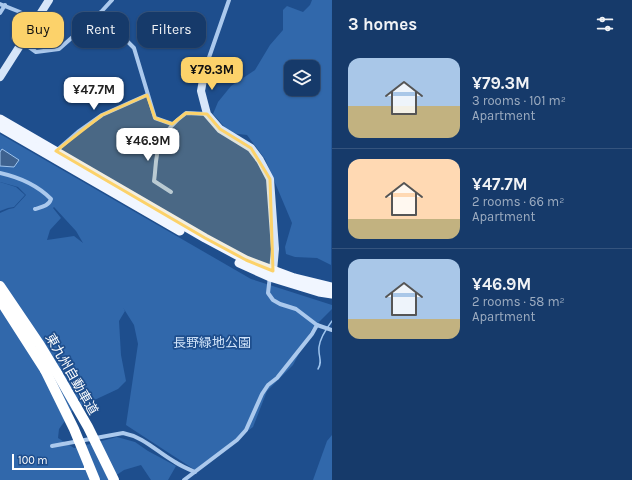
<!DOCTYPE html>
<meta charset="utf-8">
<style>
body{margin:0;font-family:Karla,"Noto Sans JP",sans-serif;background:#1f4170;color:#f1f3f6;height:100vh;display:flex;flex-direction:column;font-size:15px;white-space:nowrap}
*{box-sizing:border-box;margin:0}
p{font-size:13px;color:#9eadc1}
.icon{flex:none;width:22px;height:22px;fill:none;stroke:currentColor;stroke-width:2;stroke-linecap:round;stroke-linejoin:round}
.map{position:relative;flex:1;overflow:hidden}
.drawer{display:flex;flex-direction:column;background:#163a6a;width:300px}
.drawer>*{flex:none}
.banner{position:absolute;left:12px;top:12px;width:260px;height:36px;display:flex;gap:8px}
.controls{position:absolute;left:284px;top:60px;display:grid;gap:8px}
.controls a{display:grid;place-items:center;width:36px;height:36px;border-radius:8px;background:#163a6a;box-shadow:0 1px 3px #0004,0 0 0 1px #35547e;font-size:20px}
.scale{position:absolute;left:12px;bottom:10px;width:74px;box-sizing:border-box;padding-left:4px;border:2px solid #fff;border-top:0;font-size:11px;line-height:14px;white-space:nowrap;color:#fff;-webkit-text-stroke:3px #1e4e8d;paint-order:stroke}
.price{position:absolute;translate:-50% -34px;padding:0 9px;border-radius:8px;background:#fff;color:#222;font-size:13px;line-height:26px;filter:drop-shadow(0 1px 2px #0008)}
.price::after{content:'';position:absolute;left:50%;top:24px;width:12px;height:9px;margin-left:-6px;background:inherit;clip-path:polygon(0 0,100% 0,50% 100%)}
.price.current{background:#fcd26a;color:#111}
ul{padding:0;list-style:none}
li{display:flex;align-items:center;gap:12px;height:100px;padding:0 16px}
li+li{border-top:1px solid #35547e}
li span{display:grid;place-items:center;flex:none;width:112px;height:80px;border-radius:12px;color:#555}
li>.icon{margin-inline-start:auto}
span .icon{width:48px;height:48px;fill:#fffc;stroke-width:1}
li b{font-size:17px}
h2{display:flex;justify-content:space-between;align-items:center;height:48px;padding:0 16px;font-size:17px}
.pill{padding:0 14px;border-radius:12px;background:#163a6a;box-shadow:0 1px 3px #0004,0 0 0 1px #35547e;font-size:14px;line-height:36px}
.pill.current{background:#fcd26a;color:#111}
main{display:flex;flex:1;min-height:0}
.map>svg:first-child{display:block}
.green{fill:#3168ab;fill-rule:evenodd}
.water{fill:#3e628f;stroke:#9ec4ee}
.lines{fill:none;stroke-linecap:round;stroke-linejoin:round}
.stream{stroke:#9ec4ee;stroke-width:1.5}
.street{stroke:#abc9ed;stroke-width:4}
.secondary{stroke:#d7e6f9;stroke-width:8}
.primary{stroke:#f1f6ff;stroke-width:9}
.highway{stroke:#fff;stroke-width:10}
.highway-bridge{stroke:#fff;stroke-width:10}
.marked{fill:#fcd26a;fill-opacity:0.2;stroke:#fcd26a;stroke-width:3;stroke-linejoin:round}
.labels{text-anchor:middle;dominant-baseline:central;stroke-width:3.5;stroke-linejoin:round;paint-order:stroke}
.park-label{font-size:13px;fill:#d0e3f9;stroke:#1e4e8d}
.street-label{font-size:13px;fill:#fff;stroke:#1e4e8d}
</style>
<main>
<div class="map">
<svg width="332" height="480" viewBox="0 0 332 480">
<rect width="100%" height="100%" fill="#1e4e8d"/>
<g class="green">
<path d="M312,0H332L331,265L317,258L295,257L286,254L285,247L292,223L265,159L247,135L230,133L213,114L218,102L231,86L255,70L270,45L283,30V10L287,6L303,12L310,5ZM291,67H313V89H291Z"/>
<path d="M0,134L251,279L332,305V309L312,329L293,365L267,391L253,427L195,470L126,425L138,344L134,325L122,306L125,311L119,321L121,355L126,381L118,389L73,410L59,429L58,438L74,448L117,437L135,442L148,451L176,466L168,480H151L141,465L124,470L109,480H0V213L9,209L14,208L26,195L18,187L0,182ZM54,207L76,231L83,243L74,236L47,240L50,230L61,218L53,208Z"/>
<polygon points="0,182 16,187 25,195 14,207 8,208 0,211"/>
<polygon points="332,435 332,480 313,480 327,441"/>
</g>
<polygon class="water" points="2,149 19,160 14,167 0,166 0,152"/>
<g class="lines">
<path class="stream" d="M318,369C323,362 318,356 319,347C320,338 326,329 332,321"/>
<g class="street">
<polyline points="0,4 20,12 23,15 13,34 13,38 22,42 36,52 59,49 101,12 112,0"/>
<polyline points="101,12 111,25 134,48 155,118 172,124"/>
<polyline points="0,13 5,5"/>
<polyline points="205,69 229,0"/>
<polyline points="56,151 78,132 102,115 147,95"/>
<path d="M0,173C18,177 37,185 51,199C49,206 42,207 35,209"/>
<path d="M171,192L154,181C156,169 155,155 160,144C165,132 175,121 186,113L207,114"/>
<polyline points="270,276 268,293 273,300 280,304 296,309 317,325 332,330"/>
<path d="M52,446L123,433C144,437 157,452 175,462C181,466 188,469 195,472"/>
<polyline points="184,480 237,440 246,430 262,394 268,385 277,378 312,334 317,325"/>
</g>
<g class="secondary">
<polyline points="205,69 201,91 207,114 220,129 251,148 260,160 270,179 275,249 273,271"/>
<polyline points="0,77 49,0"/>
</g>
<g class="primary">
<polyline points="0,119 205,238 246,260 294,278 332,287"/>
<polyline points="0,127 180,231"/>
<polyline points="239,263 270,277 319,292 332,294"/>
</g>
<g class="highway">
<polyline points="0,286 40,345 57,373"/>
<polyline points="0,300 45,370"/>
</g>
<g class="highway-bridge">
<polyline points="45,370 74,429 95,480"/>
<polyline points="57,373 88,427 114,480"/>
</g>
</g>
<path class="marked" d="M147,95L155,118L172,124L186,113L207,114L220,129L251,148L270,179L273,271L246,260L205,238L56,151L102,115Z"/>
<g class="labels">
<g class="park-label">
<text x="212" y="342">長野緑地公園</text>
</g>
<g class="street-label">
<text transform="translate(72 374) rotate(60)">東九州自動車道</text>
</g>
</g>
</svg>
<div class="controls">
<a><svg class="icon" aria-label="layers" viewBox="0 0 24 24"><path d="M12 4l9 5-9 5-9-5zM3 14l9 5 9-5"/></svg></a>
</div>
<div class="scale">100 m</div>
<b class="price current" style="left:212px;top:91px">¥79.3M</b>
<b class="price" style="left:94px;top:111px">¥47.7M</b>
<b class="price" style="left:148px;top:162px">¥46.9M</b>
<div class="banner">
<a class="pill current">Buy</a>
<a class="pill">Rent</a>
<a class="pill">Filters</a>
</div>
</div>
<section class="drawer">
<h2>3 homes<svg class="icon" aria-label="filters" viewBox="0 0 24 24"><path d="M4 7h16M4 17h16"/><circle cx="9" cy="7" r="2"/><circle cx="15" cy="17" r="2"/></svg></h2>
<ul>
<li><span style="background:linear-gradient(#a9c7e8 60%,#c2b280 0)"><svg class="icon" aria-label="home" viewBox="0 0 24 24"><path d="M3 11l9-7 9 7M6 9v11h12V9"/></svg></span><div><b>¥79.3M</b><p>3 rooms · 101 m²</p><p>Apartment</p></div></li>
<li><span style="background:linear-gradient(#ffd9b3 75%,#c2b280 0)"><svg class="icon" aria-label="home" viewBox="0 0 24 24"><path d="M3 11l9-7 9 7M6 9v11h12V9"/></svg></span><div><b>¥47.7M</b><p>2 rooms · 66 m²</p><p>Apartment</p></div></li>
<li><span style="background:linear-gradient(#a9c7e8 75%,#c2b280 0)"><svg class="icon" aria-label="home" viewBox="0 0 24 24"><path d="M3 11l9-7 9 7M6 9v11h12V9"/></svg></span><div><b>¥46.9M</b><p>2 rooms · 58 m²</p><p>Apartment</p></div></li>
</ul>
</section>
</main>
